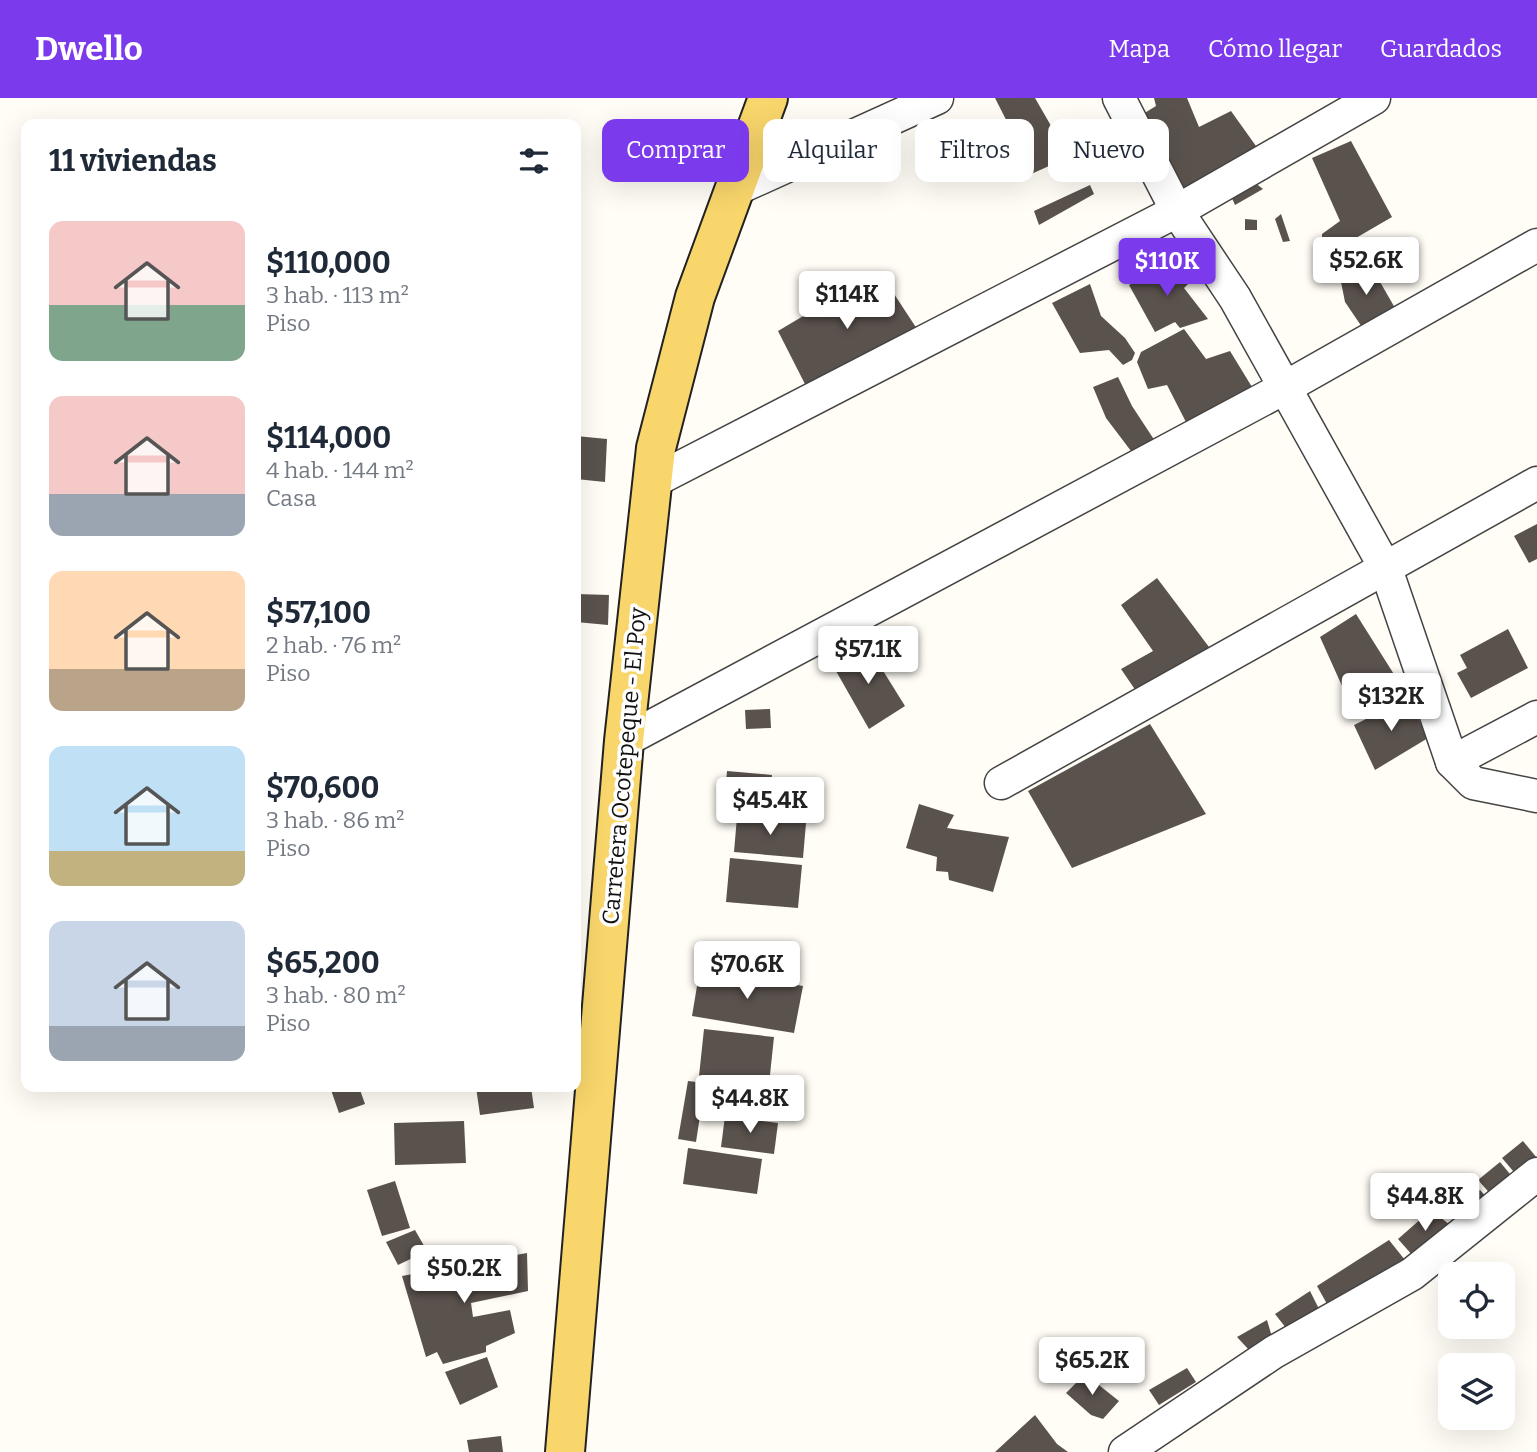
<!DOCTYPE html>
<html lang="es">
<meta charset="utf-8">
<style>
body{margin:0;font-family:Bitter,serif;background:#f6f6f7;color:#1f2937;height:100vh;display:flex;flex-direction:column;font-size:26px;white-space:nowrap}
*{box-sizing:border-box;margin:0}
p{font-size:23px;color:#747a83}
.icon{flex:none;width:38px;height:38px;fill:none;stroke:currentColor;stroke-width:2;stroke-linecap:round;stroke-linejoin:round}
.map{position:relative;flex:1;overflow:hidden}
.side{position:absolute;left:21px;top:21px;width:560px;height:973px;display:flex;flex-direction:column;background:#fff;border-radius:14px;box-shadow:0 7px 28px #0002}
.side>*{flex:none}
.guide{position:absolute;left:602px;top:21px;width:665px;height:63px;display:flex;gap:14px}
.fabs{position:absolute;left:1438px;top:1164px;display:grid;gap:14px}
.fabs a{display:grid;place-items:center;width:77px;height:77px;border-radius:14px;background:#fff;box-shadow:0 7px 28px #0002;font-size:35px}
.price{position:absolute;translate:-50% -60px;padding:0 16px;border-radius:7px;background:#fff;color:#222;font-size:23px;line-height:46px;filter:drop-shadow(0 2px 4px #0008)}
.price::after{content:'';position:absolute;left:50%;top:42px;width:21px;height:16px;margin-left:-10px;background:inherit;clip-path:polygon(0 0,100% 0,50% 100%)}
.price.on{background:#7c3aed;color:#fff}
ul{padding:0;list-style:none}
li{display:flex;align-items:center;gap:21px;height:175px;padding:0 28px}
li span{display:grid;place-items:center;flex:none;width:196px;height:140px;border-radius:14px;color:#555}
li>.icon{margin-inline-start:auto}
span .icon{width:84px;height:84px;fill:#fffc;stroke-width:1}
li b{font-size:30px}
h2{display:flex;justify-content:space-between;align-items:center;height:84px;padding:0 28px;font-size:30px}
.pill{padding:0 24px;border-radius:14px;background:#fff;box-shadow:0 7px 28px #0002;font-size:24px;line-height:63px}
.pill.on{background:#7c3aed;color:#fff}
header{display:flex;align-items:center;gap:42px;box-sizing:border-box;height:98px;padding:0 35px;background:#7c3aed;color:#fff}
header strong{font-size:33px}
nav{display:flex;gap:38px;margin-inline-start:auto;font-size:24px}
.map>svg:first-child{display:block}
.building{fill:#5a524d}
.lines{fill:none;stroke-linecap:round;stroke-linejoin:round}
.minor-casing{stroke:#444;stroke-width:35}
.primary-casing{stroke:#222;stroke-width:42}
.minor{stroke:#fff;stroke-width:32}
.primary{stroke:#f9d66b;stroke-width:38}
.labels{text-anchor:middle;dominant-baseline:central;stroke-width:7;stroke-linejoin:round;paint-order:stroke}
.street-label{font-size:23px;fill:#111;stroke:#fff}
</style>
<header>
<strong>Dwello</strong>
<nav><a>Mapa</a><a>Cómo llegar</a><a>Guardados</a></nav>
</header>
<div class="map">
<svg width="1537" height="1354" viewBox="0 0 1537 1354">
<rect width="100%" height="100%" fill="#fffdf5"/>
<g class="building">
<polygon points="995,0 1035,0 1069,59 1029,77 1019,61 1025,59"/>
<polygon points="1154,0 1187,0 1199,29 1231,13 1256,48 1182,94 1143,16 1156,8"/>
<polygon points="1351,43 1392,119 1349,144 1331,150 1322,147 1322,136 1340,123 1312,60"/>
<polygon points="1254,84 1263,91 1235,107 1231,98"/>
<polygon points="1090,87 1094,96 1039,127 1034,113"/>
<polygon points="1281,116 1290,143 1283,144 1275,121"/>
<polygon points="1245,121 1257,122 1257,132 1245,132"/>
<polygon points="1180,162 1190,184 1184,190 1208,221 1180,230 1175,224 1155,234 1129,187"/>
<polygon points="1372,170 1395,210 1362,229 1345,204 1341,184"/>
<polygon points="879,173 919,234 808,292 778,233"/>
<polygon points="1090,186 1101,218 1125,240 1135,255 1132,262 1123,267 1109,252 1080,255 1052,205"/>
<polygon points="1184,231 1206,261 1230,253 1252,289 1187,326 1167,287 1148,291 1137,264 1141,254"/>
<polygon points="1118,279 1132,308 1155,343 1131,353 1106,320 1093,289"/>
<polygon points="576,338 607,341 605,384 576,381"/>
<polygon points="1537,426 1537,461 1529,465 1514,438"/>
<polygon points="1157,480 1212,553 1136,593 1121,571 1153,553 1121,507"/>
<polygon points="576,496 609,497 608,527 576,524"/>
<polygon points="1356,516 1402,589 1369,611 1365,600 1351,608 1320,539"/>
<polygon points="1508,531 1528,570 1471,600 1457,575 1467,570 1460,557"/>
<polygon points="867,547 905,608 869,631 832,566"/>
<polygon points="1408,600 1428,640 1375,672 1354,627"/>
<polygon points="770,611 771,630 746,631 745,612"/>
<polygon points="1150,626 1206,716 1072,770 1028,693"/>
<polygon points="727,673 772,677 768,712 724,708"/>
<polygon points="919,706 954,717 947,730 1009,739 993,794 949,782 948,774 936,773 937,759 906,750"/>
<polygon points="737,719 806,725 803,760 734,754"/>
<polygon points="730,760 802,767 798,810 726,804"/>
<polygon points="700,870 803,888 794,935 692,918"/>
<polygon points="704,931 774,939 769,986 699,978"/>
<polygon points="688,983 705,985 696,1044 678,1041"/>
<polygon points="330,989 359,989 365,1006 339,1015"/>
<polygon points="476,989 531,989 534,1010 480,1017"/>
<polygon points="725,1018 778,1025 774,1056 721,1049"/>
<polygon points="464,1023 466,1065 395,1067 394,1025"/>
<polygon points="1523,1043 1537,1060 1537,1065 1519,1080 1502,1060"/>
<polygon points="688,1050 762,1061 757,1096 683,1086"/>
<polygon points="1500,1064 1515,1082 1494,1100 1478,1082"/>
<polygon points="395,1083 410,1130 382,1138 367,1092"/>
<polygon points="1480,1092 1490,1103 1471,1118 1461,1106"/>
<polygon points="1431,1112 1454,1130 1414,1159 1398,1141"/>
<polygon points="415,1132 427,1153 398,1167 386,1144"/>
<polygon points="1389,1142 1405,1162 1327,1206 1317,1188"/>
<polygon points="527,1155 528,1193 471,1205 473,1219 510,1212 515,1235 486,1248 486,1254 443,1266 437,1254 426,1259 402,1178"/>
<polygon points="1310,1193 1319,1211 1286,1230 1275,1216"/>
<polygon points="1267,1222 1272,1239 1249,1252 1237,1239"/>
<polygon points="487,1259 498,1289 460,1307 445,1274"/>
<polygon points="1187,1270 1196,1284 1159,1307 1149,1292"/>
<polygon points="1085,1276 1119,1303 1103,1321 1091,1317 1066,1295"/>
<polygon points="1035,1317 1057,1346 1068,1354 995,1354"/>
<polygon points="501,1338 503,1354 469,1354 467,1342"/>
</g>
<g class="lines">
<g class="minor-casing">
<g id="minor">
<polyline points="1119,0 1177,113 1235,200 1386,471 1452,664 1473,685 1537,698"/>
<polyline points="734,92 937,0"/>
<polyline points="652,384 1177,113 1374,0"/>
<polyline points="624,643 1286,289 1537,147"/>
<polyline points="1452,664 1537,619"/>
<polyline points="1001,685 1537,385"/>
<polyline points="1125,1354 1274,1254 1412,1176 1537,1076"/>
</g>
</g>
<g class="primary-casing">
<polyline id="primary" points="565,1354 624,643 656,350 695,199 768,0"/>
</g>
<use href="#minor" class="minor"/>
<use href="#primary" class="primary"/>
</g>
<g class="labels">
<g class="street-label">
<text transform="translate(624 668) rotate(-85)">Carretera Ocotepeque - El Poy</text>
</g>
</g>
</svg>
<div class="fabs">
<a><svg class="icon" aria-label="locate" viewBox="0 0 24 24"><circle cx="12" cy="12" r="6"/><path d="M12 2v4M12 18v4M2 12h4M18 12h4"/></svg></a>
<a><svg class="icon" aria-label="layers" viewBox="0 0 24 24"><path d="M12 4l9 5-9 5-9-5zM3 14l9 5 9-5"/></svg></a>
</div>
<b class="price" style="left:1366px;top:199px">$52.6K</b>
<b class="price on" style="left:1167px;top:200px">$110K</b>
<b class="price" style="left:847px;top:233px">$114K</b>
<b class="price" style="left:868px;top:588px">$57.1K</b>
<b class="price" style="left:1391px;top:635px">$132K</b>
<b class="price" style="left:770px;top:739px">$45.4K</b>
<b class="price" style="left:747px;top:903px">$70.6K</b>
<b class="price" style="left:750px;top:1037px">$44.8K</b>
<b class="price" style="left:1425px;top:1135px">$44.8K</b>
<b class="price" style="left:464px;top:1207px">$50.2K</b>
<b class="price" style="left:1092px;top:1299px">$65.2K</b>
<div class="guide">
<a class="pill on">Comprar</a>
<a class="pill">Alquilar</a>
<a class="pill">Filtros</a>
<a class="pill">Nuevo</a>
</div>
<section class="side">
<h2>11 viviendas<svg class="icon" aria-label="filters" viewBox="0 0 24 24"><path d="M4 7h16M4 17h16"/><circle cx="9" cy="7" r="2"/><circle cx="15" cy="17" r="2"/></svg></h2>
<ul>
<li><span style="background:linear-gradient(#f6c9c9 60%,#7fa58c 0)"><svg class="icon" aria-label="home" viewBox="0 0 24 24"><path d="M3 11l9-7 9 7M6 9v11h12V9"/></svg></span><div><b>$110,000</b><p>3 hab. · 113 m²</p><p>Piso</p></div></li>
<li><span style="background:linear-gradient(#f6c9c9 70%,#9aa5b1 0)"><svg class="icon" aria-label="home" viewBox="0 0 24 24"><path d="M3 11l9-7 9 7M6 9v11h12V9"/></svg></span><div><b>$114,000</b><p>4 hab. · 144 m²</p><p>Casa</p></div></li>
<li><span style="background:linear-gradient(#ffd9b3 70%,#b9a48a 0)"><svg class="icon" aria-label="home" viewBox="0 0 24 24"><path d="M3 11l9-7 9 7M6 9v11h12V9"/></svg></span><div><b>$57,100</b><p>2 hab. · 76 m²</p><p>Piso</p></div></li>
<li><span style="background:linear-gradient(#bfe0f5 75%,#c2b280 0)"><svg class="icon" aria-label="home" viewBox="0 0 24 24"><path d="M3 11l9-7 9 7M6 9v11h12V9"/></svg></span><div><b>$70,600</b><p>3 hab. · 86 m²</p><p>Piso</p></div></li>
<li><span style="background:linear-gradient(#c9d6e8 75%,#9aa5b1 0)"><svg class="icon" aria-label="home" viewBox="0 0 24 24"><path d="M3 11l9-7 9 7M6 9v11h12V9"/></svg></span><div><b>$65,200</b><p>3 hab. · 80 m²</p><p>Piso</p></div></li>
</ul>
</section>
</div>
